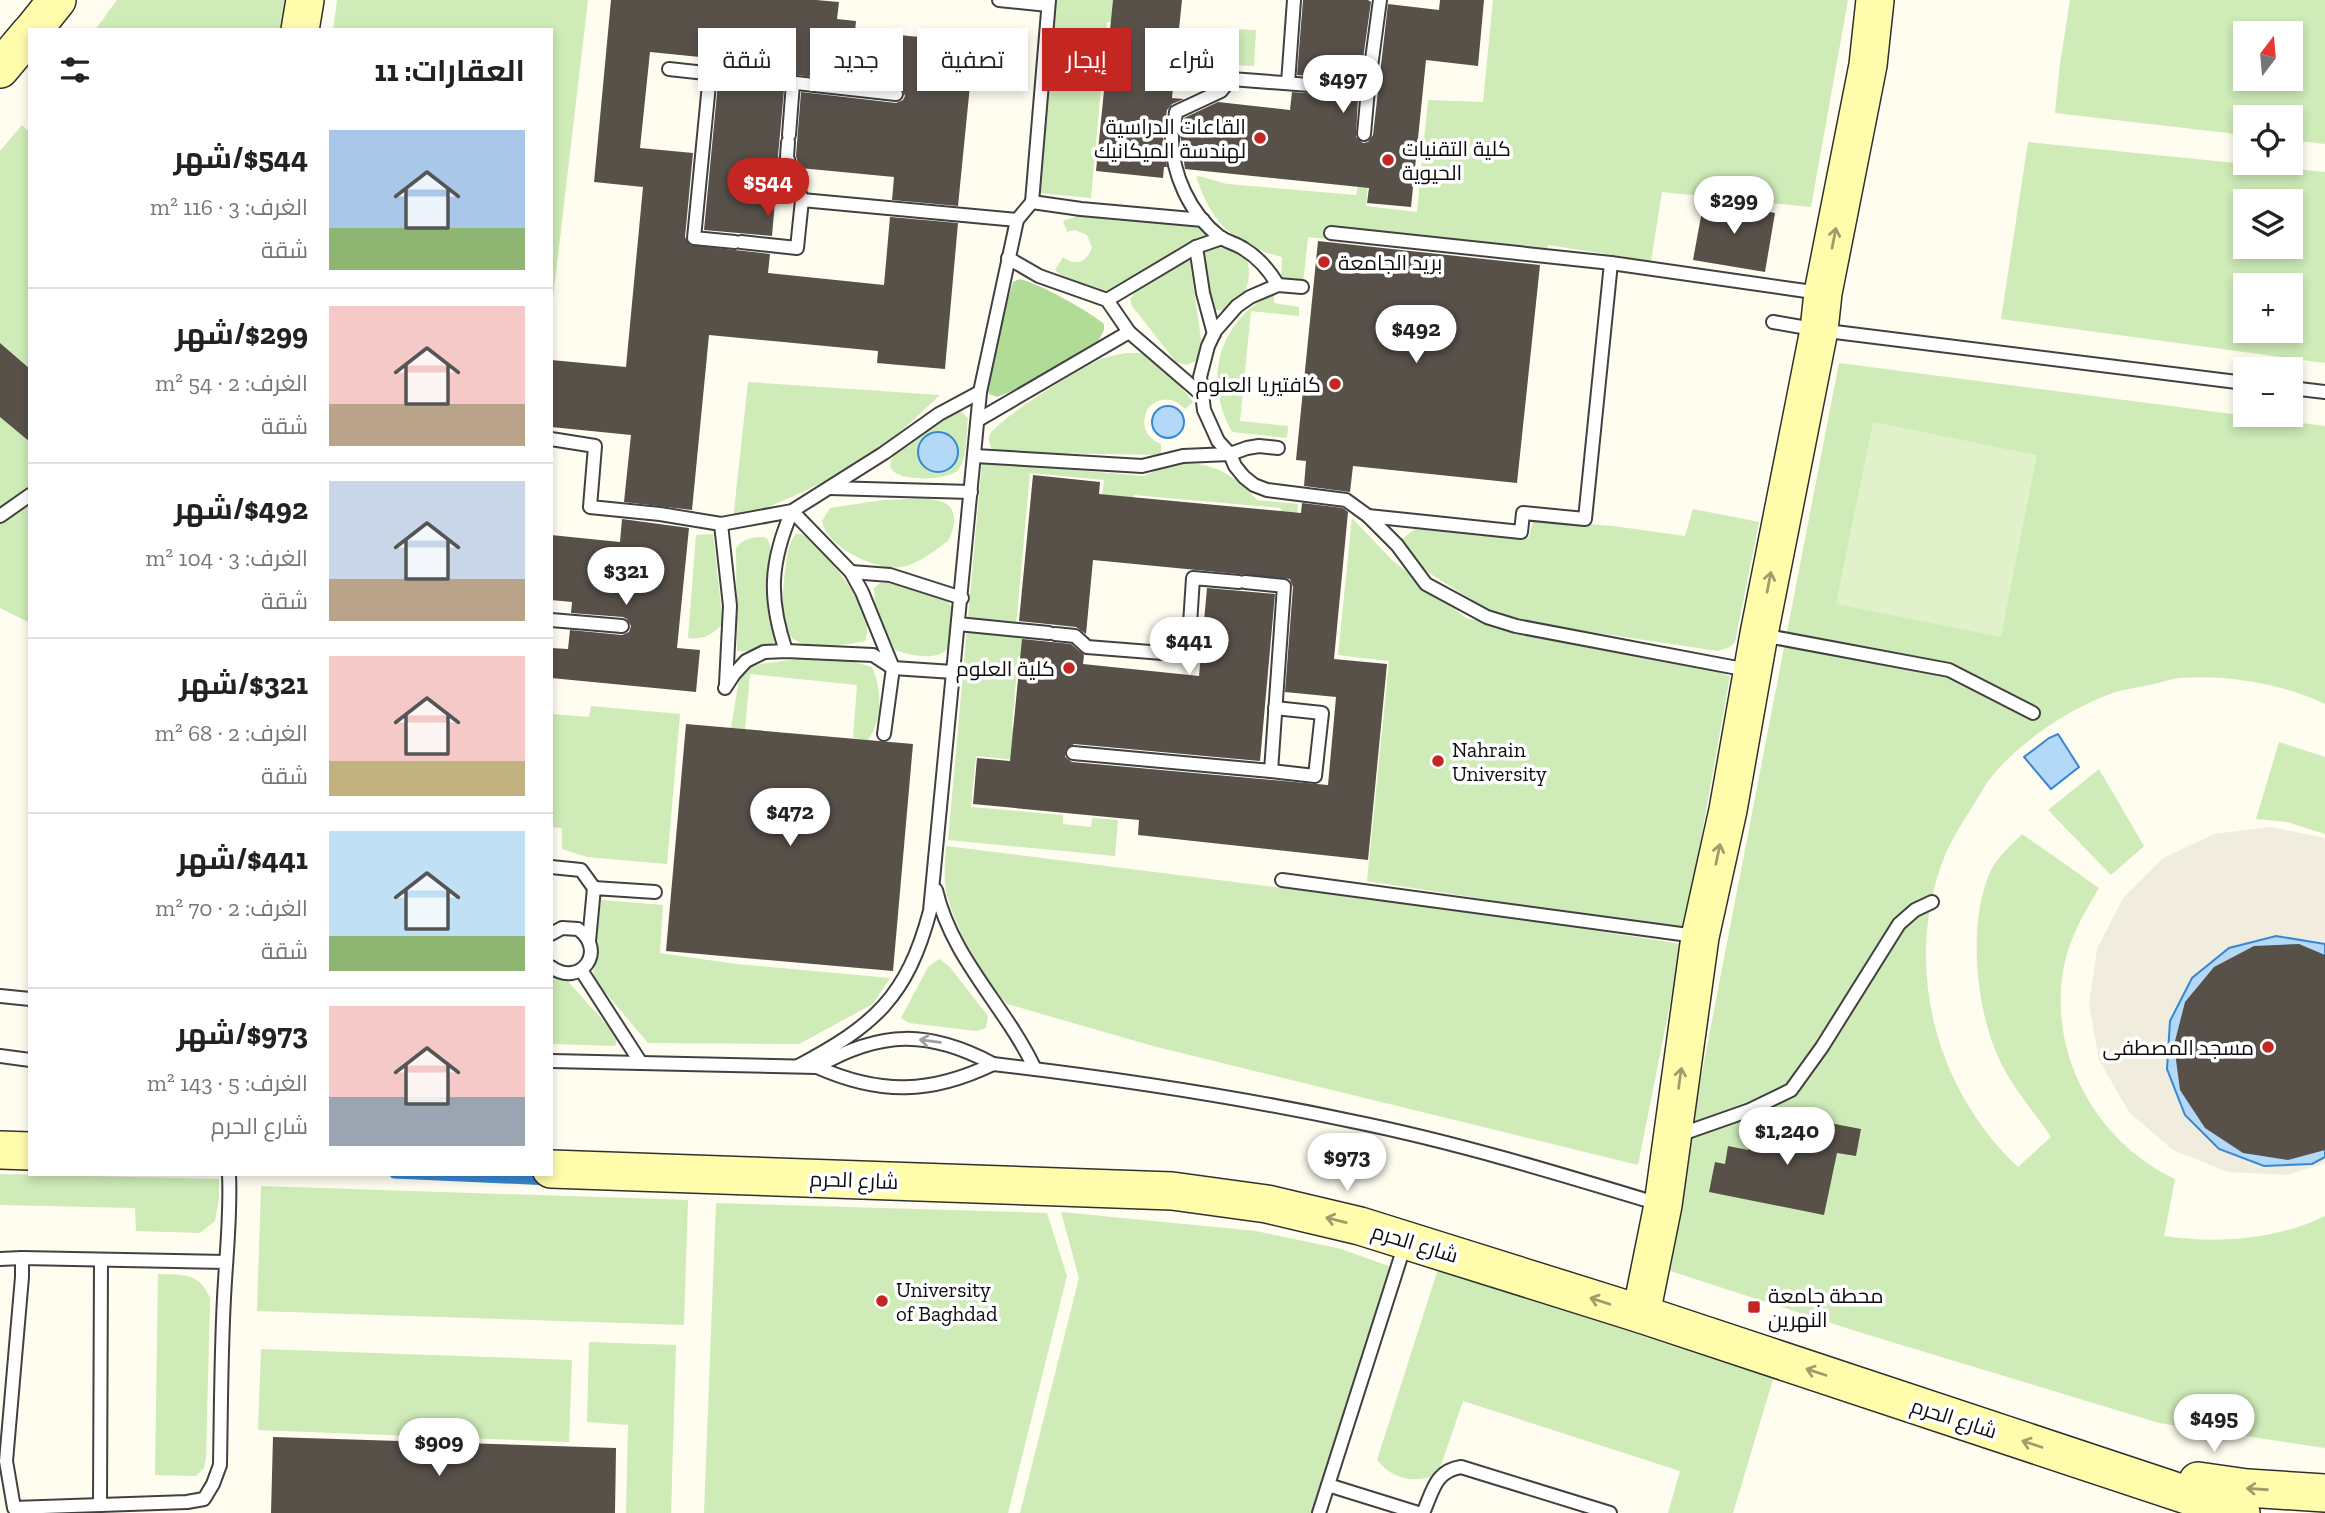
<!DOCTYPE html>
<html lang="ar">
<meta charset="utf-8">
<style>
body{margin:0;font-family:"Zilla Slab",Cairo,serif;background:#f6f6f6;color:#222;direction:rtl;height:100vh;display:flex;flex-direction:column;font-size:26px;white-space:nowrap}
*{box-sizing:border-box;margin:0}
p{font-size:23px;color:#767676}
.icon{flex:none;width:38px;height:38px;fill:none;stroke:currentColor;stroke-width:2;stroke-linecap:round;stroke-linejoin:round}
.map{position:relative;flex:1;overflow:hidden;direction:ltr}
.side{position:absolute;left:28px;top:28px;width:525px;height:1148px;display:flex;flex-direction:column;background:#fff;border-radius:0px;box-shadow:0 4px 10px #0003;direction:rtl}
.side>*{flex:none}
.banner{position:absolute;left:574px;top:28px;width:665px;height:63px;direction:rtl;display:flex;gap:14px}
.needle{width:46px;rotate:16deg}
.controls{position:absolute;left:2233px;top:21px;display:grid;gap:14px}
.controls a{display:grid;place-items:center;width:70px;height:70px;border-radius:0px;background:#fff;box-shadow:0 4px 10px #0003;font-size:35px}
.price{position:absolute;translate:-50% -60px;padding:0 16px;border-radius:24px;background:#fff;color:#222;font-size:23px;line-height:46px;filter:drop-shadow(0 2px 4px #0008)}
.price::after{content:'';position:absolute;left:50%;top:42px;width:21px;height:16px;margin-left:-10px;background:inherit;clip-path:polygon(0 0,100% 0,50% 100%)}
.price.current{background:#c42721;color:#fff}
ul{padding:0;list-style:none}
li{display:flex;align-items:center;gap:21px;height:175px;padding:0 28px}
li+li{border-top:2px solid #e0e0e0}
li span{display:grid;place-items:center;flex:none;width:196px;height:140px;border-radius:0px;color:#555}
li>.icon{margin-inline-start:auto}
span .icon{width:84px;height:84px;fill:#fffc;stroke-width:1}
li b{font-size:30px}
h2{display:flex;justify-content:space-between;align-items:center;height:84px;padding:0 28px;font-size:30px}
.pill{padding:0 24px;border-radius:0px;background:#fff;box-shadow:0 4px 10px #0003;font-size:24px;line-height:63px}
.pill.current{background:#c42721;color:#fff}
.map>svg:first-child{display:block}
.green{fill:#ceebb8;fill-rule:evenodd}
.forest{fill:#b0dc97}
.pitch{fill:#e1f2ca}
.plaza{fill:#f0edde}
.water{fill:#b3d8f8;stroke:#3787d2;stroke-width:2}
.lines{fill:none;stroke-linecap:round;stroke-linejoin:round}
.stream{stroke:#3787d2;stroke-width:9}
.building{fill:#58514a}
.lane-casing{stroke:#414141;stroke-width:16}
.secondary-casing{stroke:#303030;stroke-width:40}
.lane{stroke:#fff;stroke-width:12}
.secondary{stroke:#fffdab;stroke-width:37}
.oneway{stroke:#9f9d6c}
.oneway2{stroke:#9f9f9f}
.poi-dot{fill:#c42721;stroke:#fff;stroke-width:2.5}
.labels{text-anchor:middle;dominant-baseline:central;stroke-width:7;stroke-linejoin:round;paint-order:stroke}
.poi-label{font-size:21px;fill:#0e0e0e;stroke:#fff;text-anchor:start}
.street-label{font-size:21px;fill:#0e0e0e;stroke:#fff}
</style>
<div class="map">
<svg width="2325" height="1513" viewBox="0 0 2325 1513">
<rect width="100%" height="100%" fill="#fffdf0"/>
<g class="green">
<polygon points="117,0 286,0 280,30 95,30"/>
<polygon points="337,0 588,0 551,315 551,30 333,30"/>
<polygon points="1056,0 1112,0 1127,2 1125,23 1107,22 1091,198 1039,193"/>
<path d="M1493,0H1848L1811,207L1662,192L1651,261L1548,245L1544,263L1308,237L1303,284L1281,281L1282,257C1234,246 1212,223 1196,177L1199,176L1227,184L1356,195L1359,181L1368,182L1366,206L1417,212L1428,100L1483,102Z"/>
<path d="M2070,0H2325V144L2291,140V117H2245V135L2055,113L2060,64ZM2245,33H2291V79H2245Z"/>
<polygon points="1214,28 1256,30 1254,66 1212,64"/>
<polygon points="22,125 30,133 30,623 0,608 0,151"/>
<path d="M2028,142L2325,172V363L2001,319ZM2245,201H2291V247H2245ZM2245,285H2291V331H2245Z"/>
<path d="M1102,215L1203,224L1206,237L1203,241L1109,293C1091,290 1069,284 1055,270L1063,257C1075,267 1088,262 1092,247L1087,235L1075,230L1067,232L1063,221L1077,216Z"/>
<path d="M1223,243L1245,257C1257,277 1240,318 1212,309L1208,293L1205,253L1210,246Z"/>
<polygon points="1186,258 1190,262 1201,339 1198,360 1187,365 1176,362 1132,306 1130,299 1140,285"/>
<path d="M1274,293V303L1299,307V316L1251,311L1240,421L1288,426L1287,438L1232,432C1202,379 1219,320 1274,293Z"/>
<path d="M1126,353H1145L1168,371L1193,402L1185,409C1173,397 1160,396 1148,408C1140,424 1145,437 1161,444V455L993,452C991,448 988,442 989,437C992,422 1078,370 1095,362C1104,357 1116,355 1126,353Z"/>
<path d="M1839,363L2325,426V704C2284,684 2225,674 2180,678C2170,679 2159,683 2149,685C2137,688 2124,689 2113,693C2066,710 2019,742 1988,781C1982,790 1977,800 1971,809C1962,823 1952,839 1945,855C1902,963 1934,1088 2018,1167L2051,1137C2036,1114 2016,1092 2003,1067C1976,1016 1966,924 1991,870C1997,857 2012,845 2022,834L2099,888C2084,913 2070,937 2064,966C2047,1053 2096,1142 2175,1179L2164,1236C2216,1244 2277,1240 2325,1216V1448L2159,1423L1862,1333L1664,1269Z"/>
<path d="M748,382L940,395C914,419 887,446 856,464C818,486 775,506 733,520Z"/>
<path d="M958,409L968,418C966,433 968,458 958,470C947,482 883,483 891,461C896,446 944,418 958,409Z"/>
<path d="M982,462L1144,476C1188,453 1226,463 1257,500L1298,504L1296,526L1280,524L1281,508L1134,495L1131,510L1101,507L1104,480L1030,473L1016,626L1034,634L1033,649L1044,659L1018,656L1012,727L1036,729L1026,761L976,756L971,807L1063,815V824L1091,827L1092,818L1118,820L1115,856L948,840Z"/>
<path d="M883,500C916,500 971,487 949,540C936,550 917,565 901,567C876,571 826,547 822,521L830,508Z"/>
<polygon points="1693,509 1759,522 1735,642 1730,647 1718,651 1524,622 1489,611 1415,564 1405,552 1402,539 1415,529 1529,537 1533,520 1613,526 1685,536"/>
<polygon points="1352,518 1392,560 1466,618 1699,666 1730,676 1686,923 1678,929 1367,881 1389,661 1338,655"/>
<path d="M713,534L723,624C712,634 704,640 688,638L696,535Z"/>
<path d="M796,534H802L812,541C831,561 878,613 865,641C843,645 796,654 785,629C779,615 783,596 784,581C786,566 786,546 796,534Z"/>
<path d="M763,537L767,538C775,555 768,565 768,582C768,602 772,620 776,639C768,653 752,652 737,651L736,548C743,539 752,537 763,537Z"/>
<path d="M880,583H889L947,601L958,617C955,625 955,639 950,646C938,663 910,655 895,650L875,606L874,588Z"/>
<path d="M805,658H840L872,667C882,690 883,719 868,740L853,738L857,685L750,674L745,729L731,728L739,679L744,670L760,664Z"/>
<polygon points="591,706 680,714 667,864 587,857 562,849 562,828 551,827 551,714 589,717"/>
<polygon points="2279,742 2325,757 2325,834 2287,822 2256,819"/>
<polygon points="2099,769 2144,846 2111,875 2048,810"/>
<path d="M946,846L1467,911L1682,944L1638,1165L1153,1046L1007,1004C982,977 956,930 947,895C943,879 945,863 946,846Z"/>
<polygon points="601,900 663,905 660,953 736,964 890,978 873,1004 799,1044 648,1043 593,978"/>
<polygon points="939,959 949,966 988,1016 986,1028 976,1031 909,1023 901,1018 928,967"/>
<polygon points="551,973 564,977 618,1037 615,1046 551,1044"/>
<polygon points="0,1174 219,1179 219,1198 215,1221 200,1233 136,1231 135,1208 0,1205"/>
<polygon points="261,1186 688,1200 684,1325 257,1311"/>
<polygon points="716,1203 1047,1213 1067,1276 1008,1513 704,1513"/>
<polygon points="1061,1212 1256,1231 1341,1249 1394,1268 1313,1513 1020,1513 1079,1278"/>
<path d="M1438,1269L1774,1376L1733,1513H1668L1680,1471L1463,1401L1438,1474C1415,1484 1393,1480 1377,1460Z"/>
<path d="M158,1274C183,1275 199,1272 210,1298L206,1458L204,1468L196,1476L155,1475Z"/>
<polygon points="589,1342 676,1345 671,1513 626,1513 628,1425 587,1422"/>
<polygon points="261,1349 572,1360 569,1442 258,1430"/>
</g>
<path class="forest" d="M1020,279C1040,284 1087,310 1104,324V330L1095,348L1034,382L997,397L989,394L986,376L1011,289L1013,282Z"/>
<polygon class="pitch" points="1873,422 2037,455 2001,637 1836,604"/>
<polygon class="plaza" points="2271,827 2325,838 2325,1163 2287,1175 2228,1172 2173,1150 2129,1112 2099,1060 2089,1004 2097,949 2123,898 2163,858 2214,834"/>
<g class="water">
<circle cx="1168" cy="422" r="16"/>
<circle cx="938" cy="452" r="20"/>
<polygon points="2058,734 2079,767 2051,789 2024,757 2049,738"/>
<polygon points="2276,936 2325,944 2325,1157 2312,1164 2264,1166 2219,1149 2185,1115 2167,1069 2170,1021 2192,978 2229,948"/>
</g>
<g class="lines">
<polyline class="stream" points="394,1174 550,1181"/>
</g>
<g class="building">
<polygon points="611,0 816,0 839,2 837,19 856,21 855,31 996,44 992,87 970,85 958,206 892,200 894,177 800,168 796,156 801,92 896,103 903,100 905,96 901,87 719,66 720,59 650,52 640,148 693,153 685,237 690,245 770,254 768,273 884,285 890,217 958,223 945,369 877,363 878,351 709,335 692,510 624,502 631,435 551,427 551,360 626,367 643,187 594,182"/>
<polygon points="1113,0 1182,0 1172,98 1184,99 1172,104 1167,110 1163,136 1167,167 1164,167 1163,178 1096,171"/>
<polygon points="1303,0 1368,0 1371,2 1360,80 1297,75"/>
<polygon points="1440,0 1484,0 1478,66 1426,60 1411,207 1367,203 1369,188 1185,169 1180,134 1184,118 1218,102 1290,110 1292,92 1358,97 1356,137 1363,143 1368,142 1373,135 1388,4 1439,10"/>
<polygon points="718,83 784,90 778,156 781,166 778,166 772,236 704,230"/>
<polygon points="1704,200 1775,213 1765,272 1693,260"/>
<polygon points="1318,241 1540,265 1517,483 1353,466 1350,492 1304,486 1306,461 1296,460"/>
<polygon points="0,343 30,369 30,442 0,417"/>
<polygon points="1033,475 1100,482 1099,494 1301,513 1302,503 1343,508 1348,512 1334,659 1387,664 1368,860 1138,835 1139,820 973,804 977,758 1010,761 1022,639 1071,644 1084,655 1083,664 1199,676 1207,588 1275,594 1260,761 1074,744 1066,749 1065,757 1072,762 1328,785 1336,697 1285,692 1293,587 1290,579 1093,560 1086,634 1076,627 1019,621"/>
<polygon points="622,519 689,528 677,648 700,650 696,692 551,678 551,648 568,649 570,630 622,635 629,632 631,626 627,619 623,617 571,613 572,602 551,600 551,535 620,542"/>
<polygon points="686,724 913,744 893,971 666,951"/>
<polygon points="2299,944 2325,955 2325,1150 2288,1160 2243,1153 2205,1128 2180,1090 2174,1045 2185,1002 2214,967 2254,946"/>
<polygon points="1798,1117 1861,1129 1856,1156 1837,1153 1824,1215 1709,1192 1715,1162 1725,1164 1728,1146 1748,1150 1751,1133 1793,1142"/>
<polygon points="273,1437 616,1448 615,1513 271,1513"/>
</g>
<g class="lines">
<g class="lane-casing">
<g id="lane">
<polyline points="999,0 1048,5"/>
<polyline points="669,69 896,94"/>
<polyline points="710,74 694,238 735,242"/>
<polyline points="1288,83 1294,0"/>
<polyline points="1331,87 1368,89 1380,0"/>
<polyline points="1174,128 1176,112 1221,91 1231,79 1323,86"/>
<polyline points="1364,134 1368,89"/>
<polyline points="789,135 793,83"/>
<path d="M1172,136C1171,173 1190,214 1220,237C1227,242 1237,244 1244,249C1259,258 1269,270 1278,285"/>
<polyline points="802,200 1017,220"/>
<polyline points="1032,202 1049,0"/>
<polyline points="1032,202 1081,209 1203,220"/>
<polyline points="1331,233 1611,263 1820,293"/>
<polyline points="741,242 797,248 802,200 787,157 788,142"/>
<polyline points="1196,247 1203,293 1214,334"/>
<polyline points="1008,258 1039,276 1107,300 1129,332 1201,394"/>
<polyline points="1302,287 1278,285 1250,297 1237,306 1215,331 1208,346 1200,377 1204,410 1218,441 1230,454 1235,466 1244,477 1254,485 1267,490 1346,500 1368,516 1397,545 1426,584 1487,617 1516,626 1748,670"/>
<polyline points="1107,300 1196,247 1222,238"/>
<polyline points="1773,322 1819,330 2245,383"/>
<polyline points="2291,388 2325,392"/>
<polyline points="978,420 1129,332"/>
<polyline points="551,439 595,446 590,507 660,514 721,524 792,511 884,453 939,414 980,392 1017,220 1032,202"/>
<polyline points="975,456 1142,466 1183,456 1230,454 1247,448 1259,446 1278,448"/>
<polyline points="830,488 971,492"/>
<polyline points="0,516 30,495"/>
<polyline points="1368,516 1521,532 1523,513 1585,519 1611,263"/>
<polyline points="721,524 730,606 726,684"/>
<polyline points="851,572 890,575 962,598"/>
<polyline points="551,620 622,626"/>
<polyline points="958,624 1049,633"/>
<polyline points="1055,634 1075,636 1087,647 1188,655 1193,578 1239,582"/>
<polyline points="1762,635 1949,670 2033,713"/>
<path d="M786,651C768,598 770,562 792,511L851,572L862,592L893,668L884,734"/>
<polyline points="725,688 734,674 746,661 764,652 786,651 873,655 893,668 953,672"/>
<polyline points="1073,753 1271,771 1284,586 1245,582"/>
<polyline points="1271,771 1315,776 1322,713 1275,708"/>
<polyline points="551,867 581,870 594,888"/>
<polyline points="1282,880 1696,936"/>
<path d="M936,890C952,959 1006,1007 1035,1069"/>
<path d="M551,934L562,928L578,929C608,951 580,988 551,967"/>
<polyline points="589,941 594,888 655,892"/>
<polyline points="581,970 641,1063"/>
<polyline points="0,996 30,999"/>
<polyline points="0,1056 30,1060"/>
<path d="M551,1061L817,1067C880,1095 931,1094 993,1064"/>
<path d="M798,1066C875,1025 907,997 930,911L980,392"/>
<path d="M817,1067C881,1030 929,1030 993,1064C1113,1078 1233,1096 1351,1121C1455,1142 1557,1173 1659,1204"/>
<polyline points="1676,1136 1750,1110 1791,1090 1822,1047 1899,924 1915,910 1932,902"/>
<polyline points="0,1259 22,1258"/>
<path d="M226,1262L22,1258V1277L6,1461L14,1508L187,1502L204,1499L213,1484L220,1465C221,1410 221,1354 224,1298C226,1257 231,1215 229,1174"/>
<polyline points="1328,1485 1418,1513"/>
<polyline points="100,1505 101,1261"/>
<polyline points="1319,1513 1405,1244"/>
<path d="M1423,1513C1433,1491 1435,1471 1461,1467L1610,1513"/>
</g>
</g>
<g class="secondary-casing">
<g id="secondary">
<polyline points="33,30 57,0"/>
<polyline points="300,30 305,0"/>
<polyline points="0,69 30,33"/>
<polyline points="0,1150 30,1151"/>
<polyline points="551,1169 1172,1191 1267,1204 1360,1226 1641,1314 2241,1513"/>
<polyline points="1641,1314 1663,1205 1700,937 1728,810 1759,634 1819,330 1823,293 1868,65 1875,0"/>
<polyline points="2198,1481 2247,1488 2325,1493"/>
</g>
</g>
<use href="#lane" class="lane"/>
<use href="#secondary" class="secondary"/>
</g>
<defs><path id="oneway-shaft" d="M-6 0H5M1.5-3L5.5 0L1.5 3" fill="none" stroke-width="1.6" stroke-linecap="round" stroke-linejoin="round" transform="scale(1.75)"/></defs>
<g class="oneway">
<use href="#oneway-shaft" transform="translate(1834 238) rotate(-79)"/>
<use href="#oneway-shaft" transform="translate(1769 582) rotate(-79)"/>
<use href="#oneway-shaft" transform="translate(1718 854) rotate(-78)"/>
<use href="#oneway-shaft" transform="translate(1680 1078) rotate(-82)"/>
<use href="#oneway-shaft" transform="translate(1336 1220) rotate(-166)"/>
<use href="#oneway-shaft" transform="translate(1600 1301) rotate(-162)"/>
<use href="#oneway-shaft" transform="translate(1816 1372) rotate(-162)"/>
<use href="#oneway-shaft" transform="translate(2032 1444) rotate(-162)"/>
<use href="#oneway-shaft" transform="translate(2257 1489) rotate(-176)"/>
</g>
<use class="oneway2" href="#oneway-shaft" transform="translate(930 1041) rotate(-172)"/>
<g class="poi-dot">
<circle cx="1260" cy="138" r="7"/>
<circle cx="1388" cy="160" r="7"/>
<circle cx="1324" cy="262" r="7"/>
<circle cx="1335" cy="384" r="7"/>
<circle cx="1069" cy="668" r="7"/>
<circle cx="1438" cy="761" r="7"/>
<circle cx="2268" cy="1047" r="7"/>
<circle cx="882" cy="1301" r="7"/>
<rect x="1747" y="1300" width="14" height="14" rx="3.5"/>
</g>
<g class="labels">
<g class="poi-label">
<text x="1246" y="126" text-anchor="end">القاعات الدراسية<tspan x="1246" dy="24">لهندسة الميكانيك</tspan></text>
<text x="1402" y="148">كلية التقنيات<tspan x="1402" dy="24">الحيوية</tspan></text>
<text x="1338" y="262">بريد الجامعة</text>
<text x="1321" y="384" text-anchor="end">كافتيريا العلوم</text>
<text x="1055" y="668" text-anchor="end">كلية العلوم</text>
<text x="1452" y="749">Nahrain<tspan x="1452" dy="24">University</tspan></text>
<text x="2254" y="1047" text-anchor="end">مسجد المصطفى</text>
<text x="896" y="1289">University<tspan x="896" dy="24">of Baghdad</tspan></text>
<text x="1768" y="1295">محطة جامعة<tspan x="1768" dy="24">النهرين</tspan></text>
</g>
<g class="street-label">
<text transform="translate(854 1180) rotate(2)">شارع الحرم</text>
<text transform="translate(1415 1243) rotate(17)">شارع الحرم</text>
<text transform="translate(1954 1418) rotate(18)">شارع الحرم</text>
</g>
</g>
</svg>
<div class="controls">
<a><svg class="needle" viewBox="-14 -14 28 28"><path d="M0-13l5 13h-10z" fill="#e53935"/><path d="M0 13l5-13h-10z" fill="#767676"/></svg></a>
<a><svg class="icon" aria-label="locate" viewBox="0 0 24 24"><circle cx="12" cy="12" r="6"/><path d="M12 2v4M12 18v4M2 12h4M18 12h4"/></svg></a>
<a><svg class="icon" aria-label="layers" viewBox="0 0 24 24"><path d="M12 4l9 5-9 5-9-5zM3 14l9 5 9-5"/></svg></a>
<a>+</a>
<a>−</a>
</div>
<b class="price" style="left:1343px;top:115px">$497</b>
<b class="price current" style="left:768px;top:218px">$544</b>
<b class="price" style="left:1734px;top:236px">$299</b>
<b class="price" style="left:1416px;top:365px">$492</b>
<b class="price" style="left:626px;top:607px">$321</b>
<b class="price" style="left:1189px;top:677px">$441</b>
<b class="price" style="left:790px;top:848px">$472</b>
<b class="price" style="left:1787px;top:1167px">$1,240</b>
<b class="price" style="left:1347px;top:1193px">$973</b>
<b class="price" style="left:2214px;top:1454px">$495</b>
<b class="price" style="left:439px;top:1478px">$909</b>
<div class="banner">
<a class="pill">شراء</a>
<a class="pill current">إيجار</a>
<a class="pill">تصفية</a>
<a class="pill">جديد</a>
<a class="pill">شقة</a>
</div>
<section class="side">
<h2>العقارات: 11<svg class="icon" aria-label="filters" viewBox="0 0 24 24"><path d="M4 7h16M4 17h16"/><circle cx="9" cy="7" r="2"/><circle cx="15" cy="17" r="2"/></svg></h2>
<ul>
<li><span style="background:linear-gradient(#a9c7e8 70%,#8fb573 0)"><svg class="icon" aria-label="home" viewBox="0 0 24 24"><path d="M3 11l9-7 9 7M6 9v11h12V9"/></svg></span><div><b>$544/شهر</b><p>الغرف: 3 · 116 m²</p><p>شقة</p></div></li>
<li><span style="background:linear-gradient(#f6c9c9 70%,#b9a48a 0)"><svg class="icon" aria-label="home" viewBox="0 0 24 24"><path d="M3 11l9-7 9 7M6 9v11h12V9"/></svg></span><div><b>$299/شهر</b><p>الغرف: 2 · 54 m²</p><p>شقة</p></div></li>
<li><span style="background:linear-gradient(#c9d6e8 70%,#b9a48a 0)"><svg class="icon" aria-label="home" viewBox="0 0 24 24"><path d="M3 11l9-7 9 7M6 9v11h12V9"/></svg></span><div><b>$492/شهر</b><p>الغرف: 3 · 104 m²</p><p>شقة</p></div></li>
<li><span style="background:linear-gradient(#f6c9c9 75%,#c2b280 0)"><svg class="icon" aria-label="home" viewBox="0 0 24 24"><path d="M3 11l9-7 9 7M6 9v11h12V9"/></svg></span><div><b>$321/شهر</b><p>الغرف: 2 · 68 m²</p><p>شقة</p></div></li>
<li><span style="background:linear-gradient(#bfe0f5 75%,#8fb573 0)"><svg class="icon" aria-label="home" viewBox="0 0 24 24"><path d="M3 11l9-7 9 7M6 9v11h12V9"/></svg></span><div><b>$441/شهر</b><p>الغرف: 2 · 70 m²</p><p>شقة</p></div></li>
<li><span style="background:linear-gradient(#f6c9c9 65%,#9aa5b1 0)"><svg class="icon" aria-label="home" viewBox="0 0 24 24"><path d="M3 11l9-7 9 7M6 9v11h12V9"/></svg></span><div><b>$973/شهر</b><p>الغرف: 5 · 143 m²</p><p>شارع الحرم</p></div></li>
</ul>
</section>
</div>
